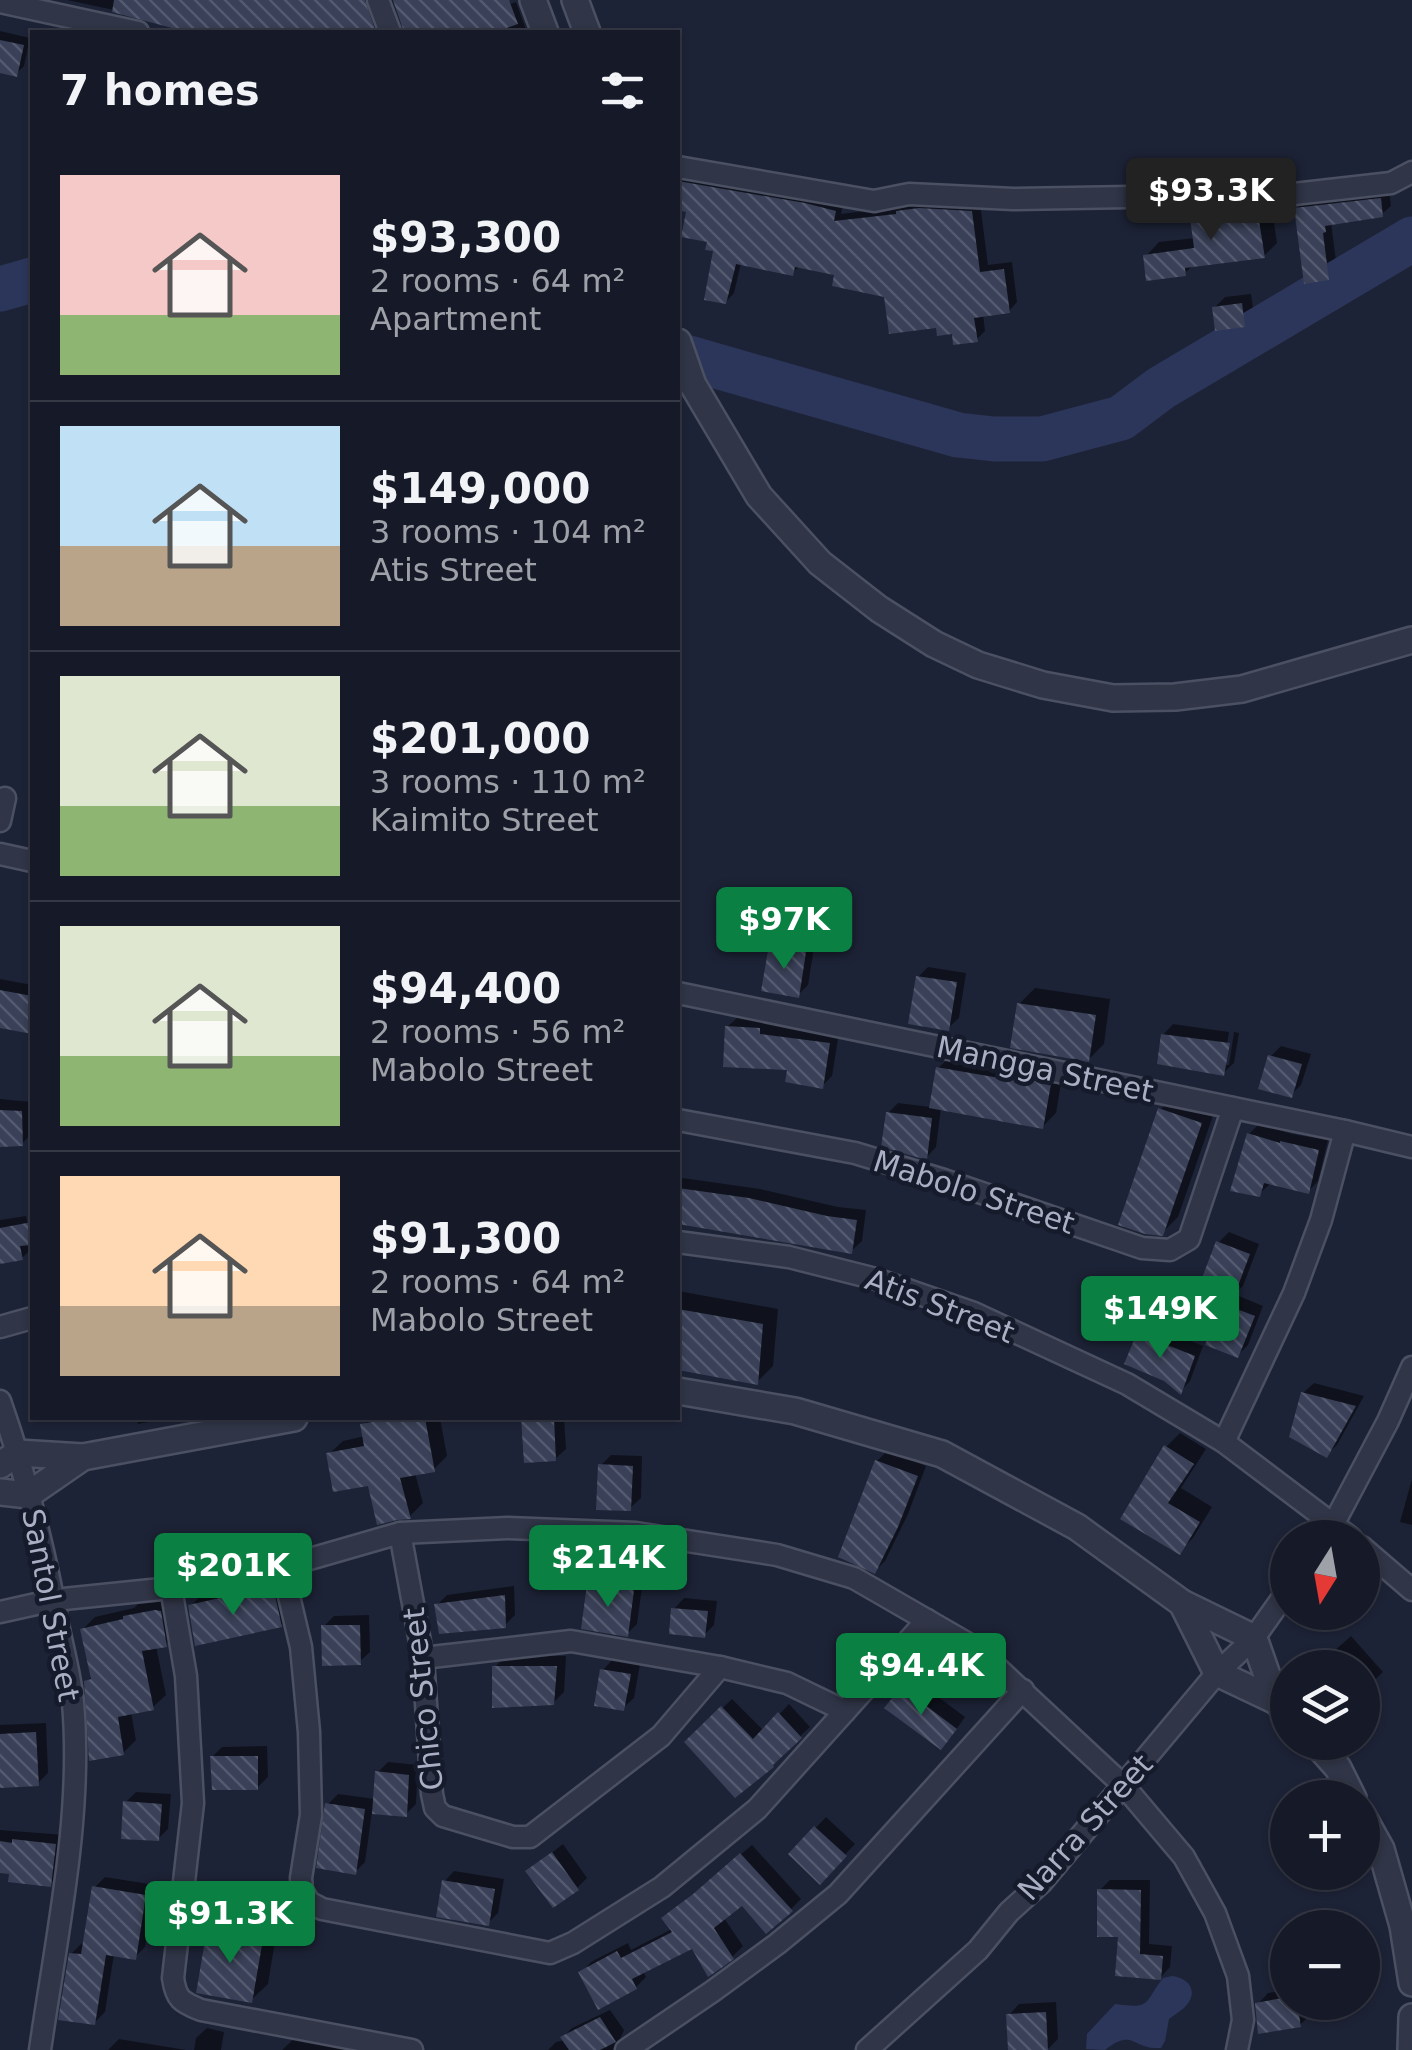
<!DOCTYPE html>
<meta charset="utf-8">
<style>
body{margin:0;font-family:"DejaVu Sans",sans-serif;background:#1f2330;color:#f1f3f6;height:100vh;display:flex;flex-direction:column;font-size:38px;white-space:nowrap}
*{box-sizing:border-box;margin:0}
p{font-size:32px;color:#9ea1a8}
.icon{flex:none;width:55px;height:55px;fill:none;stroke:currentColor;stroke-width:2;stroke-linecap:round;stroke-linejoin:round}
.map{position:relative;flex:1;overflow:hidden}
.details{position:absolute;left:30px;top:30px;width:650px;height:1390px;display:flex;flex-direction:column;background:#161a28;border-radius:0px;box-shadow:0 2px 8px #0004,0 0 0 2px #353845}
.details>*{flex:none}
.needle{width:65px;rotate:191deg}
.buttons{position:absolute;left:1270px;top:1520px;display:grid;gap:20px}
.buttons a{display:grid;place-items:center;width:110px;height:110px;border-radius:50%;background:#161a28;box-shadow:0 2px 8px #0004,0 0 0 2px #353845;font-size:50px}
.price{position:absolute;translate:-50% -85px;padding:0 22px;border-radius:10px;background:#0b8043;color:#fff;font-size:32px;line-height:65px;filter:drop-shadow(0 2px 5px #0008)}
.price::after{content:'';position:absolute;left:50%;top:60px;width:30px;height:22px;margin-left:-15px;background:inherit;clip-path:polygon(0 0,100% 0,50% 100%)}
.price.current{background:#222;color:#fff}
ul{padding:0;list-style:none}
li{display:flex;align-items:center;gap:30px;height:250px;padding:0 30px}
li+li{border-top:2px solid #353845}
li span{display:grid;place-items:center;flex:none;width:280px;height:200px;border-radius:0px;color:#555}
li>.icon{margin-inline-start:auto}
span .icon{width:120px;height:120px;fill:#fffc;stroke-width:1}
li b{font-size:42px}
h2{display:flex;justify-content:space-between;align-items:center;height:120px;padding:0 30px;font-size:42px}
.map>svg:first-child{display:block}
.water{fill:#2c365a}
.shadow{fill:#0007}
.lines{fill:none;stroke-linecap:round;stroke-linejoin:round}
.river{stroke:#2c365a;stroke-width:45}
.building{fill:url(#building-back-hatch)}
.minor-casing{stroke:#4b5062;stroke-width:25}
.tertiary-casing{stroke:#4b5062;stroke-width:30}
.minor{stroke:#303547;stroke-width:20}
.tertiary{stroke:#303547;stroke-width:25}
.labels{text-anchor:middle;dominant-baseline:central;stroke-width:9;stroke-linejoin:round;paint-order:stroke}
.street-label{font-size:30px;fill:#aaafc4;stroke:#161b2b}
</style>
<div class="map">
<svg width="1412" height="2050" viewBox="0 0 1412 2050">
<defs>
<pattern id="building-back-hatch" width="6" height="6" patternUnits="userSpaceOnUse" patternTransform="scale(2.5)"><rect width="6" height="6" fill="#394057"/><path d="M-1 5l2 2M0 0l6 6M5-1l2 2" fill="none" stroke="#53596e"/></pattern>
</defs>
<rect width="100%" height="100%" fill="#1d2336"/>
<path class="water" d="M1172,1976C1191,1978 1199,1994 1184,2008C1179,2012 1174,2015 1169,2019L1165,2041L1161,2048C1132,2050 1134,2027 1105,2050L1086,2049L1087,2034L1115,2004C1152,2009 1143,2004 1163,1978Z"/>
<g class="shadow">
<polygon points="67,0 375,0 389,32 172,32 173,27 142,16"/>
<polygon points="395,0 499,0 502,7 516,2 527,32 405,32 405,27"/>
<polygon points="0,31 30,38 24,66 16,74 0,71"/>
<polygon points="678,168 843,203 841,214 904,206 907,204 980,203 988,265 1012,262 1017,302 1009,311 983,314 985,331 976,340 938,325 886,295 837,273 800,266 792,273 741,263 734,293 726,302 716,249 688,210 678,207"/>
<polygon points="1389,191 1391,206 1382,214 1331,222 1337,269 1328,278 1297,209 1305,200"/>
<polygon points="1270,196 1277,243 1264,256 1193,265 1185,273 1146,256 1159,242 1195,238 1192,211 1205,198"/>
<polygon points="1251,294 1254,315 1244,325 1214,308 1225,297"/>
<polygon points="781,936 815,942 808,985 798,995 771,947"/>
<polygon points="928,967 966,973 959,1018 948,1028 918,977"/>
<polygon points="0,979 32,985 32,1031 0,1026"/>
<polygon points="1035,988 1110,999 1104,1044 1088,1060 1019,1004"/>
<polygon points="738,1017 769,1018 769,1024 839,1033 832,1076 822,1086 790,1067 727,1027"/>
<polygon points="1173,1024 1229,1032 1224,1065 1229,1065 1234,1032 1239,1033 1234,1063 1223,1073 1163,1035"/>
<polygon points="1281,1046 1311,1054 1301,1085 1291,1095 1271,1056"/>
<polygon points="952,1055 1063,1071 1056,1113 1042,1127 941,1108 936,1147 926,1158 888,1113 898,1103 931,1107 938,1068"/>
<polygon points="1176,1094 1216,1107 1178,1217 1162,1233 1160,1110"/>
<polygon points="0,1099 32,1102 32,1152 30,1135 22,1144 0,1144"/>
<polygon points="1259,1124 1292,1134 1328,1140 1318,1181 1308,1192 1271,1183 1259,1194 1249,1134"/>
<polygon points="683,1178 760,1189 838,1207 866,1210 862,1241 851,1251 678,1222 678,1183"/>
<polygon points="26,1216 32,1248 22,1258 0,1262 0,1220"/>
<polygon points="1229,1232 1259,1244 1243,1286 1234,1294 1263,1306 1248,1345 1238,1355 1224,1304 1232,1296 1218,1243"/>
<polygon points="678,1291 778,1309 773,1366 757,1382 678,1368"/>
<polygon points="1149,1324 1203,1346 1190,1381 1181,1391 1165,1379 1139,1334"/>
<polygon points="1314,1383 1364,1396 1337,1445 1326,1455 1303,1393"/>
<polygon points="136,1418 170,1418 138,1424"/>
<polygon points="371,1418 440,1418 447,1456 434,1469 415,1473 423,1503 410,1516 329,1454 343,1441 365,1436 363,1425"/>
<polygon points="524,1418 564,1418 566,1449 555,1459 526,1460"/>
<polygon points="1180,1433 1206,1449 1181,1488 1212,1507 1193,1538 1179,1552 1123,1518 1166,1447"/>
<polygon points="887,1451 926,1466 908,1514 885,1561 875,1571 877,1461"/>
<polygon points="611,1455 642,1456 641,1498 630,1508 601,1465"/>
<polygon points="1412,1479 1412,1525 1400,1522"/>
<polygon points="599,1575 643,1580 637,1624 627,1634 589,1585"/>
<polygon points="284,1583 291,1615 281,1625 191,1606 201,1595 239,1587 240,1592"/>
<polygon points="514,1586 515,1615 504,1626 437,1605 447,1595"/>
<polygon points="684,1598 717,1601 714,1625 704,1635 674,1609"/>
<polygon points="173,1600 179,1632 166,1644 156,1646 166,1695 153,1707 131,1712 136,1740 123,1753 86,1682 93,1675 82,1630 95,1617 134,1608 138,1604"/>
<polygon points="369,1615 370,1652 359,1662 324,1626 334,1616"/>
<polygon points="1351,1636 1383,1672 1362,1692 1362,1668 1315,1668"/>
<polygon points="505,1656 566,1656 564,1692 553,1703 495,1667"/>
<polygon points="613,1659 640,1664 634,1698 623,1708 603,1670"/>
<polygon points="913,1678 965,1717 951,1737 903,1689"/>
<polygon points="732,1699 764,1731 789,1704 810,1727 781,1754 687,1742"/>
<polygon points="46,1723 48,1773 38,1783 0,1785 0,1725"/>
<polygon points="267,1746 268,1777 257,1788 212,1757 222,1747"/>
<polygon points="388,1762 418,1765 416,1804 406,1814 372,1812 365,1862 355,1872 328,1804 338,1794 375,1799 378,1772"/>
<polygon points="136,1792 171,1794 168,1829 158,1839 126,1802"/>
<polygon points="826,1817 855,1844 820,1881 791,1854"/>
<polygon points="0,1830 65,1835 60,1874 50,1884 0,1870"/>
<polygon points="563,1844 587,1878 577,1888 529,1871"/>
<polygon points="752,1845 801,1899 791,1909 743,1903 724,1918 743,1946 732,1957 693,1946 643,1971 646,1977 636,1987 581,1973 591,1962 628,1943 631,1950 672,1929 664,1918"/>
<polygon points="454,1871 504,1879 498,1913 488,1923 444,1882"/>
<polygon points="105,1877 155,1885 145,1947 135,1957 114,1954 105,2012 94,2023 71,1954 82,1943 86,1944 95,1887"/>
<polygon points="1110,1880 1150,1880 1149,1944 1172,1946 1170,1967 1160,1978 1121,1935 1100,1890"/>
<polygon points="225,1914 278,1923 268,1984 251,2000 209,1930"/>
<polygon points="1288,1990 1288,2002 1308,2002 1310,2015 1300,2025 1258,2004 1268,1993"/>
<polygon points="1056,2002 1058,2039 1048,2049 1011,2050 1009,2015 1019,2004"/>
<polygon points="610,2010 624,2030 620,2039 622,2045 617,2050 548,2050 556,2042 565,2040 563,2037 572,2028"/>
<polygon points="207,2028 224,2032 221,2050 194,2050 196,2038"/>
<polygon points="296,2037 350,2050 282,2050"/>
<polygon points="119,2039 186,2050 108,2050"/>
</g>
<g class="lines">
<g class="river">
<polyline points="0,289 32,280"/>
<polyline points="678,355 958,435 994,439 1042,439 1121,418 1161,388 1412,239"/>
</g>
</g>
<g class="building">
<polygon points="114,0 365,0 376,32 187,32 112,12"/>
<polygon points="393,0 509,0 518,24 495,32 404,32"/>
<polygon points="0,40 24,45 17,77 0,73"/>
<polygon points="678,181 805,203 836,211 834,221 896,214 896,211 919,208 972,211 980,272 1004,269 1010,313 974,318 978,342 953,345 952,334 937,336 936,328 889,334 884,297 832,286 834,275 795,267 793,276 736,264 726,304 704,300 713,251 705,250 707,242 681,237 686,212 678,210"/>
<polygon points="1381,198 1383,217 1325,226 1326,232 1323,233 1329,280 1304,284 1294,208"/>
<polygon points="1257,208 1265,258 1185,268 1186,276 1146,281 1143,255 1194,248 1189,210"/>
<polygon points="1242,303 1245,327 1215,331 1212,307"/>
<polygon points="769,945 806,952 799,998 761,991"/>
<polygon points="916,976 957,982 949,1031 908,1024"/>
<polygon points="0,990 32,996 32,1034 0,1028"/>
<polygon points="1017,1003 1096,1015 1089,1062 1010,1048"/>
<polygon points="725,1026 760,1028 760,1034 830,1043 823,1089 785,1082 787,1070 723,1067"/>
<polygon points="1161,1034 1230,1043 1224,1076 1157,1064"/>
<polygon points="1268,1055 1302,1064 1292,1098 1258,1089"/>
<polygon points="936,1067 1005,1079 1006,1075 1051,1084 1043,1129 929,1108"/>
<polygon points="1158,1108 1202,1123 1163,1236 1145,1234 1118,1225"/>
<polygon points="0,1110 22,1111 23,1146 0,1147"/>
<polygon points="886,1112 932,1118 927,1160 881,1147"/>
<polygon points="1247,1133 1280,1143 1280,1141 1319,1150 1309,1194 1264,1183 1260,1197 1230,1191"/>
<polygon points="678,1188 749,1198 827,1216 857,1220 852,1254 678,1224"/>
<polygon points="32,1222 32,1245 20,1246 23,1260 0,1264 0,1228"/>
<polygon points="1216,1241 1250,1254 1233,1299 1199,1286"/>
<polygon points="1221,1303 1255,1316 1238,1358 1205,1345"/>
<polygon points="678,1309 763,1324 758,1385 678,1370"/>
<polygon points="1137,1333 1195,1356 1181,1395 1164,1381 1124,1364"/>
<polygon points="1301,1392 1356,1406 1327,1458 1289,1437"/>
<polygon points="397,1418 425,1418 435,1472 400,1478 411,1519 397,1520 377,1525 368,1486 333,1492 326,1453 364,1446 360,1424"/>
<polygon points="521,1418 554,1418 556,1461 524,1463"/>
<polygon points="1164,1445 1194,1464 1168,1503 1200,1522 1180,1555 1120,1519"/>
<polygon points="875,1460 918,1476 898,1527 875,1574 838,1557"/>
<polygon points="598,1464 633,1466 631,1511 596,1510"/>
<polygon points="587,1584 634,1590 628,1637 581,1629"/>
<polygon points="274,1591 282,1627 195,1646 188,1605 229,1596 230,1601"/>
<polygon points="505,1595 506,1628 439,1634 434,1604"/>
<polygon points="671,1608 708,1611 705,1638 669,1634"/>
<polygon points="155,1610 161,1611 167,1647 142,1651 154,1710 118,1717 124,1755 89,1761 84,1681 91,1679 80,1629 123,1619 123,1616"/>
<polygon points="321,1625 360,1625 361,1665 322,1666"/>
<polygon points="492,1666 557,1666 554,1705 492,1708"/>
<polygon points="600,1669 631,1674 624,1711 594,1706"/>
<polygon points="901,1687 957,1729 941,1750 884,1708"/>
<polygon points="721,1706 753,1739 778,1712 802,1738 773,1765 774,1767 735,1798 684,1742"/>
<polygon points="36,1732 39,1786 0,1788 0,1734"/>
<polygon points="210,1756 258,1756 258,1790 212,1790"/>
<polygon points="375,1771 409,1775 407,1817 372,1814"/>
<polygon points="123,1801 162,1804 159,1841 121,1839"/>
<polygon points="325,1803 365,1809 356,1875 316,1868"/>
<polygon points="814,1826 847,1856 820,1885 788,1854"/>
<polygon points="12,1839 56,1844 51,1887 8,1882 9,1874 0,1873 0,1841 12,1843"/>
<polygon points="552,1852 579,1890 553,1908 525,1871"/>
<polygon points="740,1853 793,1911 766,1934 742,1906 714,1928 734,1959 714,1973 708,1977 692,1949 632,1979 637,1989 598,2010 578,1972 617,1951 621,1958 672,1932 661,1918 693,1894"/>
<polygon points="442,1880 495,1889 489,1926 436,1917"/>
<polygon points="92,1886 146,1895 136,1960 106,1955 95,2025 58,2020 69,1953 81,1954"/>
<polygon points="1097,1889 1141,1890 1140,1954 1163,1956 1161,1980 1115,1976 1118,1937 1097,1937"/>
<polygon points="207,1929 263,1939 252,2003 196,1993"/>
<polygon points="1288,1997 1288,2002 1297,2002 1301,2027 1258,2034 1255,2003"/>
<polygon points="1046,2012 1048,2050 1008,2050 1006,2014"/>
<polygon points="600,2017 616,2042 600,2050 569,2050 560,2037"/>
</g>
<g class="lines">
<g class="minor-casing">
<g id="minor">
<polyline points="378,0 390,32"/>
<polyline points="0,2 138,32"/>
<polyline points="678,167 874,201 909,194 1013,199 1294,194 1391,183 1412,172"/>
<polyline points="0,821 5,798"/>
<polyline points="0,854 32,861"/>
<polyline points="678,993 1345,1131 1412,1147"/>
<polyline points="678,1120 855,1153 944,1180 1142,1248 1170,1250 1189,1239 1233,1108"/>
<polyline points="678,1242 789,1257 876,1279 974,1313 1127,1384 1224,1442 1351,1538"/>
<polyline points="0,1327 32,1318"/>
<path d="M0,1401C26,1475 45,1552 59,1629C64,1653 71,1679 73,1703C83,1816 56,1938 40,2050"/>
<polyline points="1224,1442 1294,1293 1321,1220 1345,1131"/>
<polyline points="400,1533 423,1658 432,1794 435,1808 443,1816 513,1837 530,1837 661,1736 720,1667"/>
<polyline points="1324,1538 1334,1523 1388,1421 1412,1367"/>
<polyline points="1362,1547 1412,1590"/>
<polyline points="282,1567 301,1647 309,1732 311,1815 301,1878 302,1890 309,1902 322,1909 550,1953 573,1943 662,1887 757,1809 927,1620"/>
<path d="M171,1588L186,1676L193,1803L173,1978C176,1999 181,2002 201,2010L412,2050"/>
<polyline points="0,1612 54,1600 171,1588 282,1567 400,1533 508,1528 636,1533 777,1555 854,1578 977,1649 1124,1786 1184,1857 1215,1913 1238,1976 1243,2020 1237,2050"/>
<polyline points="423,1658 571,1641 720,1667 787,1683 845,1711"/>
<polyline points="626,2050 713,1991 777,1944 838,1894 1023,1690"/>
<polyline points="867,2050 978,1950 1009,1912 1042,1882 1217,1673 1254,1638 1288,1590"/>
</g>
</g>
<g class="tertiary-casing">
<g id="tertiary">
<polyline points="533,0 545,32"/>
<polyline points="575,0 587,32"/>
<polyline points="678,342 693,385 759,496 820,563 879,609 934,644 978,665 1043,685 1113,698 1175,697 1242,689 1412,640"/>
<polyline points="678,1391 795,1411 942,1454 1077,1527 1182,1603 1254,1638 1276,1701"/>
<polyline points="0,1465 18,1453 83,1457 294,1418"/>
<polyline points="0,1492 28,1495 83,1457"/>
<polyline points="1182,1603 1217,1673 1276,1701 1280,1705"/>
<polyline points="1315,1742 1338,1768 1353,1798"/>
<polyline points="1362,1815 1381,1849 1403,1926 1412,1983"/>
<polyline points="1411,2050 1412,2017"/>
</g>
</g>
<use href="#minor" class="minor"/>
<use href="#tertiary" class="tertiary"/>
</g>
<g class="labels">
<g class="street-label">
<text transform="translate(1045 1069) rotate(12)">Mangga Street</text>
<text transform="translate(974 1192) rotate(18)">Mabolo Street</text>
<text transform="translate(940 1306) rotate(21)">Atis Street</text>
<text transform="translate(51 1605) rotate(79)">Santol Street</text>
<text transform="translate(423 1699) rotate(-96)">Chico Street</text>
<text transform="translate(1085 1827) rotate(-48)">Narra Street</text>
</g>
</g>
</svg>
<div class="buttons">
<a><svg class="needle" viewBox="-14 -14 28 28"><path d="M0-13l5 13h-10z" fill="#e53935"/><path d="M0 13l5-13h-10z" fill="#9ea1a8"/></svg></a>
<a><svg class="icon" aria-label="layers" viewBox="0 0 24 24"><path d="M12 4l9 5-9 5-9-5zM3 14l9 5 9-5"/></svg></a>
<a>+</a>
<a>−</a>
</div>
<b class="price current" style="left:1211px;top:243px">$93.3K</b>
<b class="price" style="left:784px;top:972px">$97K</b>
<b class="price" style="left:1160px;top:1361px">$149K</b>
<b class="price" style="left:608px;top:1610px">$214K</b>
<b class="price" style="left:233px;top:1618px">$201K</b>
<b class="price" style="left:921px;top:1718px">$94.4K</b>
<b class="price" style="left:230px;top:1966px">$91.3K</b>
<section class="details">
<h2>7 homes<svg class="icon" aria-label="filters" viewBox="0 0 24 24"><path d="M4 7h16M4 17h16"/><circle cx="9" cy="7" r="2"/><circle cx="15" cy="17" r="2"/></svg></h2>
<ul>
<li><span style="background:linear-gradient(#f6c9c9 70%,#8fb573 0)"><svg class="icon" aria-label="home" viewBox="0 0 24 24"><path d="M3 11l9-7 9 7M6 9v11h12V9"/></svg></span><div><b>$93,300</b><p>2 rooms · 64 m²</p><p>Apartment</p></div></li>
<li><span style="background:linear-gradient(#bfe0f5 60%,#b9a48a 0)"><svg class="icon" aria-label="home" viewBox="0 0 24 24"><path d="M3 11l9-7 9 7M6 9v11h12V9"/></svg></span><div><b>$149,000</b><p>3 rooms · 104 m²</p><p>Atis Street</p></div></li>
<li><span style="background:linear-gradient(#dfe7d0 65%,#8fb573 0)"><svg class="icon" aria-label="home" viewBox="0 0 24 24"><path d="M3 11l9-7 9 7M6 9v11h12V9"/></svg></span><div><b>$201,000</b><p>3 rooms · 110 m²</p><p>Kaimito Street</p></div></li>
<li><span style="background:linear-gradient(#dfe7d0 65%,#8fb573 0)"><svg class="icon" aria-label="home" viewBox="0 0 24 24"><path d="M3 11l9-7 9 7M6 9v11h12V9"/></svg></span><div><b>$94,400</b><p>2 rooms · 56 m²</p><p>Mabolo Street</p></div></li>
<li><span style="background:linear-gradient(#ffd9b3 65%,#b9a48a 0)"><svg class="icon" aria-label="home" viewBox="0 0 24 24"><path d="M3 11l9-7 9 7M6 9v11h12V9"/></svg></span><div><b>$91,300</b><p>2 rooms · 64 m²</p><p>Mabolo Street</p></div></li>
</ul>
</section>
</div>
